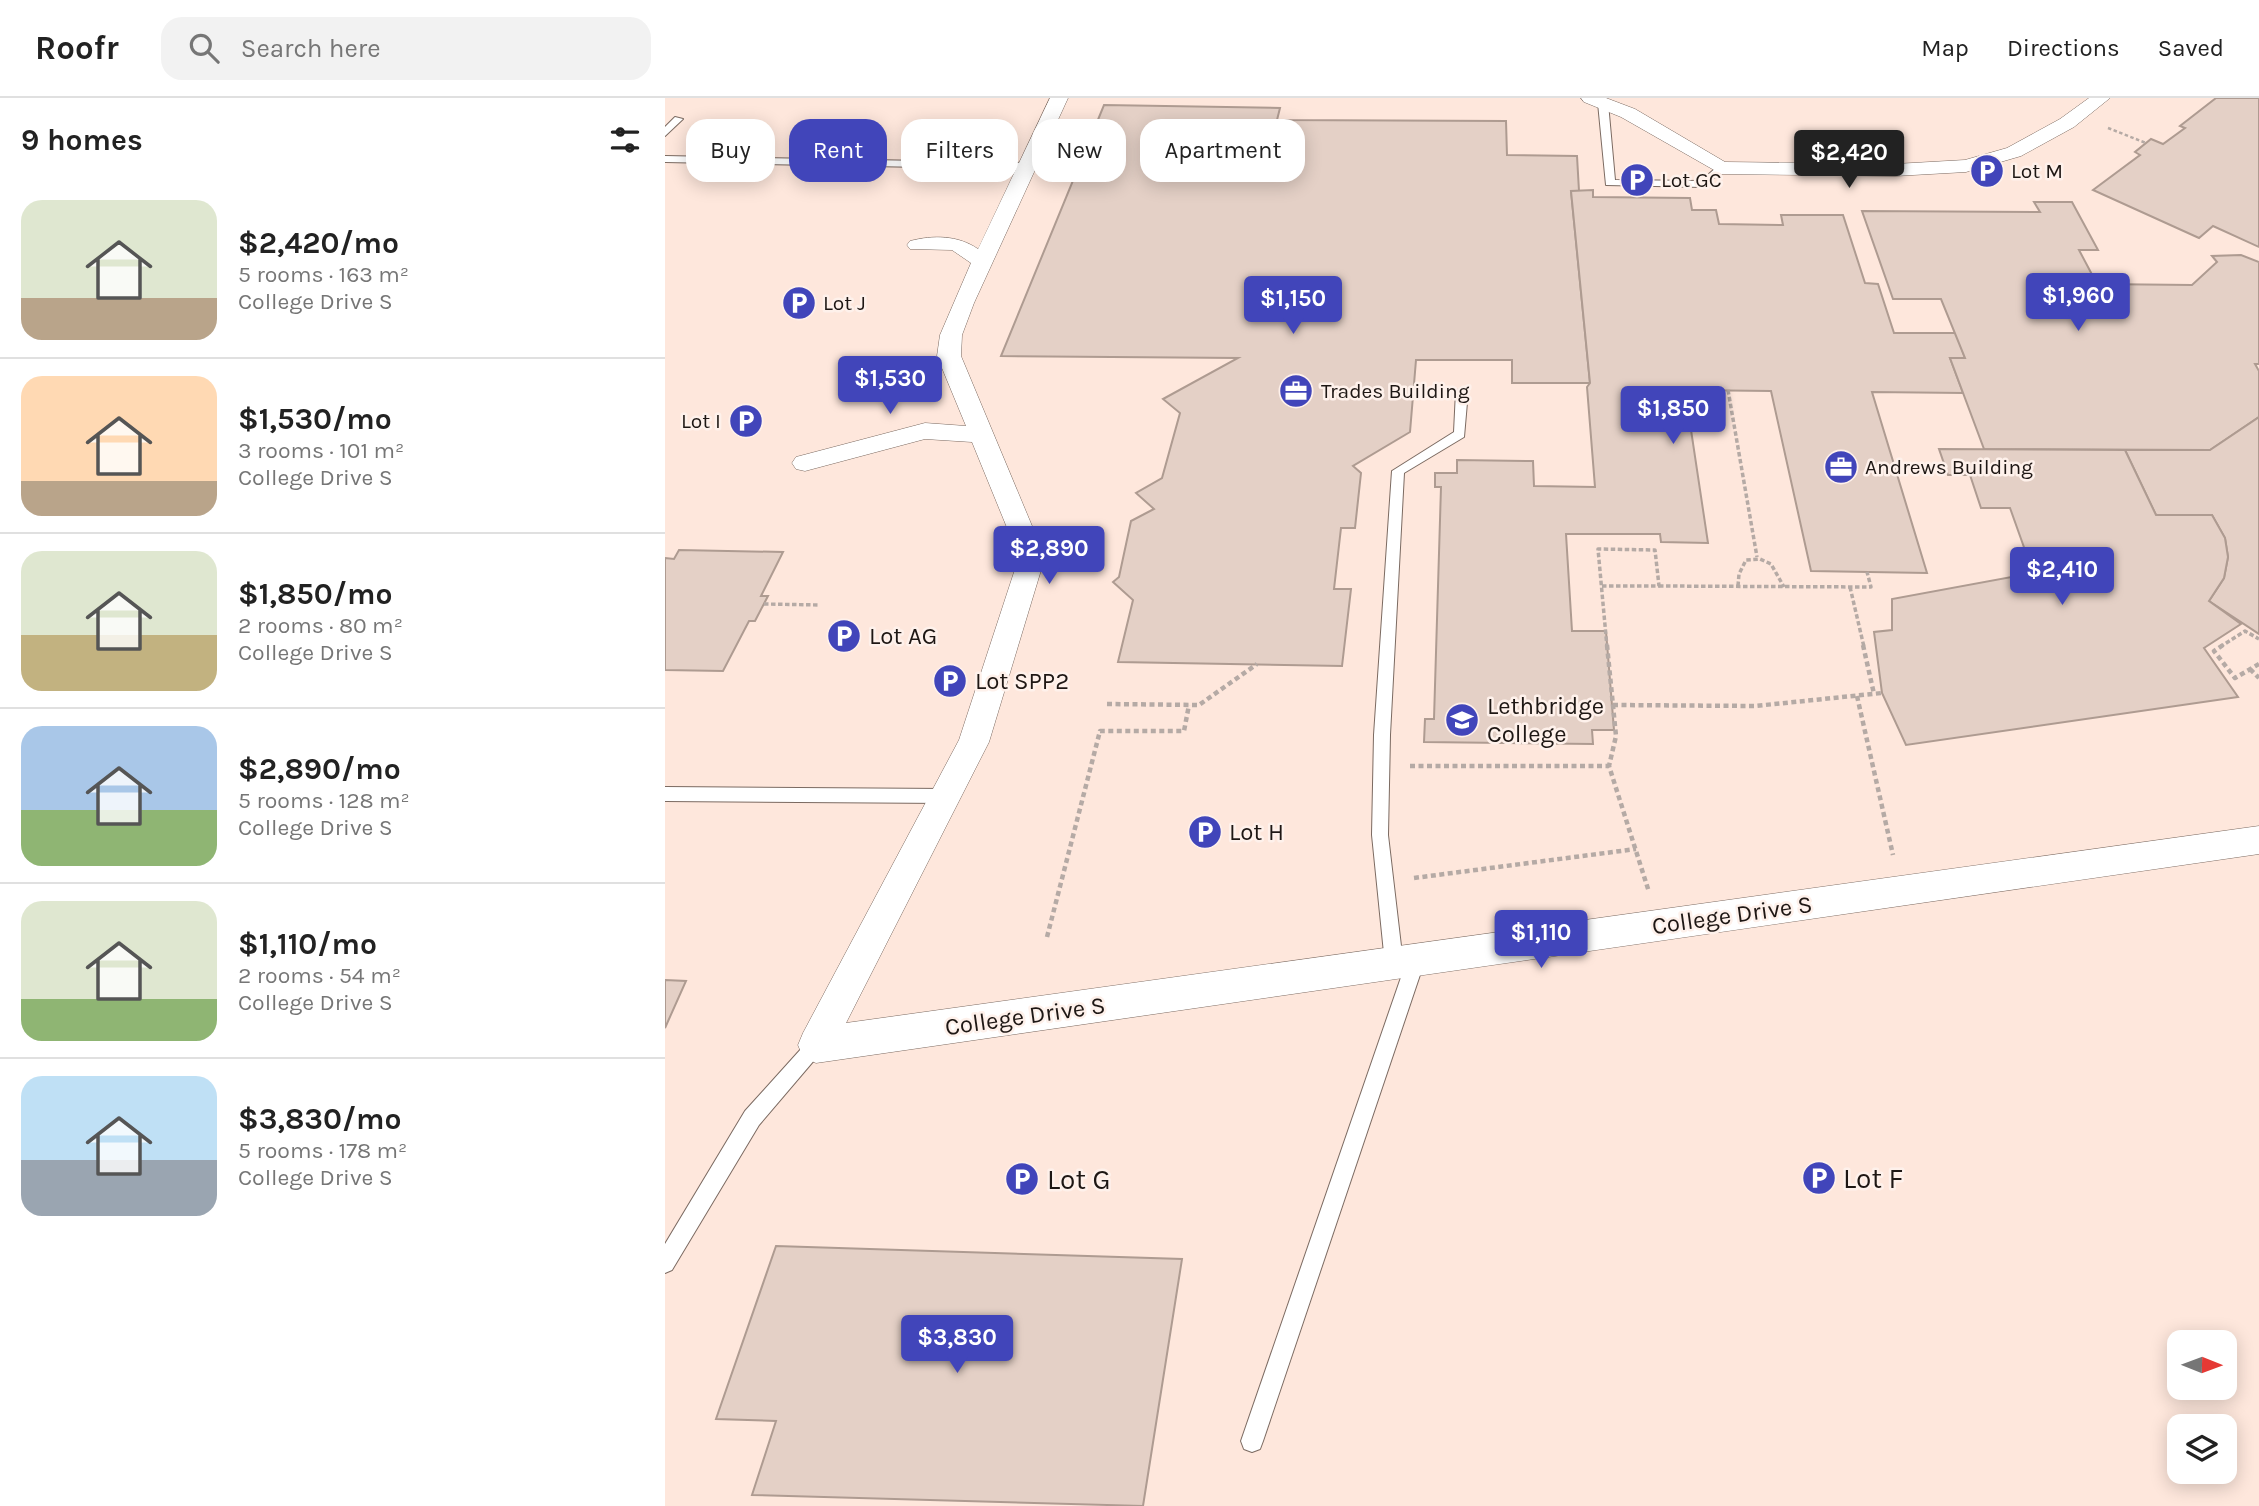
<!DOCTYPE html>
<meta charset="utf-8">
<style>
body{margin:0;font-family:Karla,sans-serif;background:#f2f2f2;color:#222;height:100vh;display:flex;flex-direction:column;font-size:26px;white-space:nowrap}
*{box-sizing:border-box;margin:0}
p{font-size:23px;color:#767676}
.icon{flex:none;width:38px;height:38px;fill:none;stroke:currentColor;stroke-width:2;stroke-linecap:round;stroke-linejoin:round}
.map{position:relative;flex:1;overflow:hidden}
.drawer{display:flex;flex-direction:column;background:#fff;width:665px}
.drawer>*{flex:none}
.hud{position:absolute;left:21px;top:21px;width:665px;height:63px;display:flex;gap:14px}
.needle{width:46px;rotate:91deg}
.tools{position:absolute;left:1502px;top:1232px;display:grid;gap:14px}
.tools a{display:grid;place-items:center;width:70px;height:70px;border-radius:14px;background:#fff;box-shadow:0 4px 18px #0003;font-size:35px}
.price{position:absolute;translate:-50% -60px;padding:0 16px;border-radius:7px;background:#4145ba;color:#fff;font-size:23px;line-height:46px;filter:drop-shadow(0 2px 4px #0008)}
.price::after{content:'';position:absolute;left:50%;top:42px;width:21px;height:16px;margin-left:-10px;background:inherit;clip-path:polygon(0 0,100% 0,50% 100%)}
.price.on{background:#222;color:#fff}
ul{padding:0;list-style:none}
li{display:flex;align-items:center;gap:21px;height:175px;padding:0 21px}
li+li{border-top:2px solid #e0e0e0}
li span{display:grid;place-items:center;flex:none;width:196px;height:140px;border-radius:21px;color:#555}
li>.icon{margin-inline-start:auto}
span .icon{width:84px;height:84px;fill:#fffc;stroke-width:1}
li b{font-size:30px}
h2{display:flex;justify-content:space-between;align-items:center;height:84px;padding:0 21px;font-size:30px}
.tag{padding:0 24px;border-radius:21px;background:#fff;box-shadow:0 4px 18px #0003;font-size:24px;line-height:63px}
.tag.on{background:#4145ba;color:#fff}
header{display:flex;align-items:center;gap:42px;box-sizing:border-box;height:98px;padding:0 35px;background:#fff;border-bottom:2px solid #e0e0e0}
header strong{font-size:33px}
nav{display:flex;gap:38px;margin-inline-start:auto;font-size:24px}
.search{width:490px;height:63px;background:#f2f2f2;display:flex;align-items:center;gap:18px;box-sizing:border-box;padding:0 24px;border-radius:21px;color:#767676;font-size:26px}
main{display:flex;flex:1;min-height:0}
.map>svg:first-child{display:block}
.built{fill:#fee7dc;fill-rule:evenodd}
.building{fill:#e4d0c6;stroke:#ae9b91;stroke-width:2}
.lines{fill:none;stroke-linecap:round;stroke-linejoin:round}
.service-casing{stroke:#7b6a61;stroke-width:2}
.minor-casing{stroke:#7b6a61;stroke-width:1}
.path-far2{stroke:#b5aaa5;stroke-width:2.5;stroke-dasharray:3.5 2.5;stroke-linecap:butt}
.path-far1{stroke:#b5aaa5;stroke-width:3.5;stroke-dasharray:4.5 2.5;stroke-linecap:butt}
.path{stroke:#b5aaa5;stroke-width:4.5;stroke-dasharray:5 3.5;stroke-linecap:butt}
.service{fill:#fff;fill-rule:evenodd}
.minor{fill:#fff;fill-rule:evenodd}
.labels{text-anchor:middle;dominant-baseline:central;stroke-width:5;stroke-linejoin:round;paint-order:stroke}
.far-poi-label{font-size:21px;fill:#1e1714;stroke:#fef1eb;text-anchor:start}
.poi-label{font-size:24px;fill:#1e1714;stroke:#fef1eb;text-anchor:start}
.street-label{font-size:24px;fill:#1e1714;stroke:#fef1eb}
.near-poi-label{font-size:28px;fill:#1e1714;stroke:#fef1eb;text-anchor:start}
</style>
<header>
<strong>Roofr</strong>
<div class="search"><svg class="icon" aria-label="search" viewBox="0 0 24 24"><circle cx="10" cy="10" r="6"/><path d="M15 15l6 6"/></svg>Search here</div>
<nav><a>Map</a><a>Directions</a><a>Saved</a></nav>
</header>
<main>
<section class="drawer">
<h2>9 homes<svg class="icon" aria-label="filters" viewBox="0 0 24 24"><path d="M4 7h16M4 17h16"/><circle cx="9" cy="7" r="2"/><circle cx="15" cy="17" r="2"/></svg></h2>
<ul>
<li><span style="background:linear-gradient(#dfe7d0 70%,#b9a48a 0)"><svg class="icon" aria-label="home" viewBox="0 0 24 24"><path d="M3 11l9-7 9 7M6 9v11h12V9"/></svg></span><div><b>$2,420/mo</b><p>5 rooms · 163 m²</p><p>College Drive S</p></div></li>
<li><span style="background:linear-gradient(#ffd9b3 75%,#b9a48a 0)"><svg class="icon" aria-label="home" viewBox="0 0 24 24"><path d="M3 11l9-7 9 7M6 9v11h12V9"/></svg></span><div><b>$1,530/mo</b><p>3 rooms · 101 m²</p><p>College Drive S</p></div></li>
<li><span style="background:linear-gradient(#dfe7d0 60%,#c2b280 0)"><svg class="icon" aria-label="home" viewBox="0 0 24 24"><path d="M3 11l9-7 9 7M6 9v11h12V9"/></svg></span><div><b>$1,850/mo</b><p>2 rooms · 80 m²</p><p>College Drive S</p></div></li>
<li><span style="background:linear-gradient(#a9c7e8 60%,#8fb573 0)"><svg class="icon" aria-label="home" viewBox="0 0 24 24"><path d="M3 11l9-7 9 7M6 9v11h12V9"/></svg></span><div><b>$2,890/mo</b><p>5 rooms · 128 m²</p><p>College Drive S</p></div></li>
<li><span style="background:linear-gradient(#dfe7d0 70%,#8fb573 0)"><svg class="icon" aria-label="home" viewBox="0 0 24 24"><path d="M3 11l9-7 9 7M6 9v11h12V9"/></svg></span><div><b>$1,110/mo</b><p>2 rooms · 54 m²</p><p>College Drive S</p></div></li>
<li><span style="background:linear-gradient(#bfe0f5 60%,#9aa5b1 0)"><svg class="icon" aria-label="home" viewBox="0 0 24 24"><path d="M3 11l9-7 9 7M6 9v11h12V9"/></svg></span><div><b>$3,830/mo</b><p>5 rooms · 178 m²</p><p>College Drive S</p></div></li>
</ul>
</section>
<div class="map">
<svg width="1594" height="1408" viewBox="0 0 1594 1408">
<rect width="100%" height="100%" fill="#fef1eb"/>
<path class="built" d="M0,0H1594V1408H0ZM1514,1244H1559V1290H1514ZM1514,1328H1559V1374H1514Z"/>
<g class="building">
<polygon points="1551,0 1594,0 1594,149 1548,128 1534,140 1428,92 1475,57 1470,54 1486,41 1498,46 1520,30 1515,28"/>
<polygon points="439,7 615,10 612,22 841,23 842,57 912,58 914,93 906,93 925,285 847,285 847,262 751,262 745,334 688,368 696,375 690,430 676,430 669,491 686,491 677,568 453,564 468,502 448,484 454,479 466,423 489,411 471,395 497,380 515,315 498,301 573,260 336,258"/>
<polygon points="928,92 928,99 1025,100 1027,112 1051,112 1054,126 1118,127 1116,117 1178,117 1200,185 1213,186 1229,235 1291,235 1300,260 1285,260 1298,295 1207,294 1262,475 1146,473 1106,293 1020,292 1043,445 996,444 995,436 901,436 907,533 941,533 949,632 927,632 928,646 759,644 760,621 769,621 776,389 770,389 770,375 792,375 792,362 868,363 869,388 930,389 922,289 925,285 906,93"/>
<polygon points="1369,104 1407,104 1433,152 1414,152 1432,186 1527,187 1552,164 1547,158 1576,157 1594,164 1594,266 1590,266 1594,273 1594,319 1545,352 1319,351 1285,260 1300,260 1276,201 1228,201 1197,113 1375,114"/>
<polygon points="1594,319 1594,536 1544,503 1559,480 1563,459 1560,440 1547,417 1491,417 1460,352 1545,352"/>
<polygon points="1274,351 1460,352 1491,417 1547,417 1560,440 1563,459 1559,480 1544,503 1576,526 1539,550 1573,599 1241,647 1217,595 1209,534 1227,532 1227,501 1368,475 1378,483 1410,483 1398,453 1360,452 1345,410 1316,410 1305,377 1283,377"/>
<polygon points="14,452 118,454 96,498 103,498 90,523 84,523 58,573 0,572 0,460 9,461"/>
<polygon points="0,882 21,883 0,930"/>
<polygon points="111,1148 517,1161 478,1408 87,1397 111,1323 51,1321"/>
</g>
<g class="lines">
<g class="service-casing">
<g id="service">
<polygon points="938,2 943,5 950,82 1036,83 1053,68 1061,70 1038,89 941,87 933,5"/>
<polygon points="10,19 18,21 0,38 0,29"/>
<polygon points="0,58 362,65 367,68 362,71 0,64"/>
<polygon points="797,289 803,293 799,339 739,375 725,637 723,737 738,865 735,871 729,873 723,871 720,865 707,737 709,637 727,373 789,334 791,293"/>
<polygon points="0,689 282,691 288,693 290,698 288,703 282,705 0,703"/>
<polygon points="751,854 757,856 760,862 598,1343 595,1351 587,1354 579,1351 576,1343 742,862 745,856"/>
<polygon points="151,938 157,941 160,947 157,953 94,1027 7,1172 0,1175 0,1146 80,1013 145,941"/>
</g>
</g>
<g class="minor-casing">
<g id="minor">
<path d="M385,0H403L309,205L297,237L296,258L380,459L324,644L181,925L1594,728V756L151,965L138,959L133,947L138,935L294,642L354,459L307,344L260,341L140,373L131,371L127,365L131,359L260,325L301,328L272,258L275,237L306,165L287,152L245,151L242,147L245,143C268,137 293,137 313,151Z"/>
<polygon points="916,0 941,0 970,11 1060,64 1230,66 1300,62 1342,50 1395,21 1424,0 1445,0 1409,29 1356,58 1301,74 1230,78 1056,76 956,19 919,4"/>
</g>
</g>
<polyline class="path-far2" points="1443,30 1481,45"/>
<g class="path-far1">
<polyline points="1063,292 1092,459"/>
<polyline points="937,488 994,488 990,452 933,451 942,549"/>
<polyline points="994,488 1206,489 1202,474"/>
<polyline points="1073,488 1074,476 1081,462 1095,461 1106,466 1119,489"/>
<polyline points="1185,489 1199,549"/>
<polyline points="99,506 155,507"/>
<polyline points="1555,549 1580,533 1594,541"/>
</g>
<g class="path">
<polyline points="942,547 951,638 944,668 984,794"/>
<polyline points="1198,547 1209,596"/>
<polyline points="1558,547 1549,553 1570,580 1594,566"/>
<polyline points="1585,571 1594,580"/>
<polyline points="1192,598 1228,757"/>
<polyline points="442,606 534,607 592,566"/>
<polyline points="948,607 1090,608 1217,595"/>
<polyline points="745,668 944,668"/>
<polyline points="749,780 971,751"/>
<polyline points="382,839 435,633 519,633 524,607"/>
</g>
<use href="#service" class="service"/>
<use href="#minor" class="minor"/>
</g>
<defs>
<g id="parking-disc" transform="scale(1.75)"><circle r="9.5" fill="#4145ba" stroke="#fef1eb"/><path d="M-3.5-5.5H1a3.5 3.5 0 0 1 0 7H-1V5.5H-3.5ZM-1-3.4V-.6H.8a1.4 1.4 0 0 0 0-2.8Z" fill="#fff"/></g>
<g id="office-disc" transform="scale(1.75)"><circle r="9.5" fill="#4145ba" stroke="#fef1eb"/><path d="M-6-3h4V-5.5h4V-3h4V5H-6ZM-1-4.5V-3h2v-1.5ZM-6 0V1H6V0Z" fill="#fff"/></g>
<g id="university-disc" transform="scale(1.75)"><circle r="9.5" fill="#4145ba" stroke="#fef1eb"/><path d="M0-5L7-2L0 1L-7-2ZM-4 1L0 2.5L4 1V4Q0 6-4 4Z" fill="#fff"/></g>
</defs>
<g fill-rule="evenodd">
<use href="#parking-disc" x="1322" y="73"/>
<use href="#parking-disc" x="972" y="82"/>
<use href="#parking-disc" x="134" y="205"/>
<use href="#office-disc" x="631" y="293"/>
<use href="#parking-disc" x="81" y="323"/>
<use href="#office-disc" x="1176" y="369"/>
<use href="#parking-disc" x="179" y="538"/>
<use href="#parking-disc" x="285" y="583"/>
<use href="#university-disc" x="797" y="622"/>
<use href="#parking-disc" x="540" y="734"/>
<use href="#parking-disc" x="1154" y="1080"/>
<use href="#parking-disc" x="357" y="1081"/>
</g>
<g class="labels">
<g class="far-poi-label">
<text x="1346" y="73">Lot M</text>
<text x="996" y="82">Lot GC</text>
<text x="158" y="205">Lot J</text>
<text x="656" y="293">Trades Building</text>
<text x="56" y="323" text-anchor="end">Lot I</text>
<text x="1200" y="369">Andrews Building</text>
</g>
<g class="poi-label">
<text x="204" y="538">Lot AG</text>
<text x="310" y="583">Lot SPP2</text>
<text x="822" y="608">Lethbridge<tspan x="822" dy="28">College</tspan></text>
<text x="564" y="734">Lot H</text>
</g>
<g class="street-label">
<text transform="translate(1067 817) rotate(-8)">College Drive S</text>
<text transform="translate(360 918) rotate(-8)">College Drive S</text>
</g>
<g class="near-poi-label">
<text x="1178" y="1080">Lot F</text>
<text x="382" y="1081">Lot G</text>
</g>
</g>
</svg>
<div class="tools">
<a><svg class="needle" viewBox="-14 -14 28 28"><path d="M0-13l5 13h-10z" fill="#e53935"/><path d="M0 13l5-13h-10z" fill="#767676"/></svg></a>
<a><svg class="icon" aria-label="layers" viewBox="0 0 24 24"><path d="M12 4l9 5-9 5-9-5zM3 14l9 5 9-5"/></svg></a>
</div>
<b class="price on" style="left:1184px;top:92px">$2,420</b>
<b class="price" style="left:1413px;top:235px">$1,960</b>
<b class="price" style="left:628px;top:238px">$1,150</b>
<b class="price" style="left:225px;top:318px">$1,530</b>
<b class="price" style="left:1008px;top:348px">$1,850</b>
<b class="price" style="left:384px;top:488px">$2,890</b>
<b class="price" style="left:1397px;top:509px">$2,410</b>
<b class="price" style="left:876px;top:872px">$1,110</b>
<b class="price" style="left:292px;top:1277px">$3,830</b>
<div class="hud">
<a class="tag">Buy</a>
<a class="tag on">Rent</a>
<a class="tag">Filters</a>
<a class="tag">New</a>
<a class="tag">Apartment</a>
</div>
</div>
</main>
